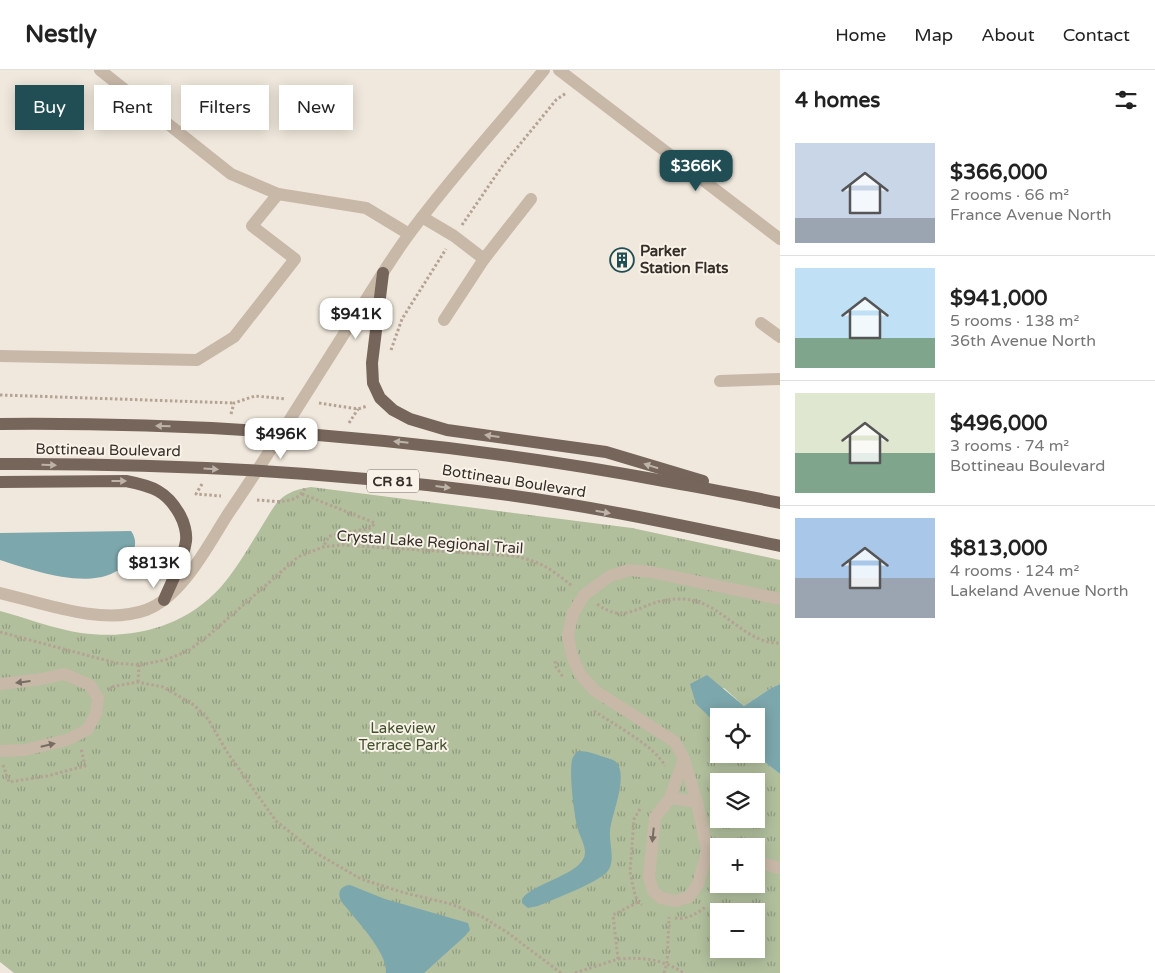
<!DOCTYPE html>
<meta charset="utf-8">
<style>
body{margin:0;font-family:"Varela Round",sans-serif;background:#f6f6f6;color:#222;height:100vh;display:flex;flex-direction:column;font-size:19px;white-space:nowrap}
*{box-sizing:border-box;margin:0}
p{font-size:16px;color:#767676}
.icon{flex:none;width:28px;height:28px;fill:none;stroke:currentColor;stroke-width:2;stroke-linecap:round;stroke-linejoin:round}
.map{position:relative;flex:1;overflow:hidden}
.drawer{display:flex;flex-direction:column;background:#fff;width:375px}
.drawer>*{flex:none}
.guide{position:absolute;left:15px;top:15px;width:475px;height:45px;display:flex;gap:10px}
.tools{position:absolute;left:710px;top:638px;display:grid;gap:10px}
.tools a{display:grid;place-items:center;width:55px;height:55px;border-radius:0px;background:#fff;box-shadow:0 2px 12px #0003;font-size:25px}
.price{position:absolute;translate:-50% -42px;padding:0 11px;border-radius:10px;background:#fff;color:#222;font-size:16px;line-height:32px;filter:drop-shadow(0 1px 2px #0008)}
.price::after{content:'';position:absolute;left:50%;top:30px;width:15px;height:11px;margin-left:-8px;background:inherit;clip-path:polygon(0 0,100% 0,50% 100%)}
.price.current{background:#204e54;color:#fff}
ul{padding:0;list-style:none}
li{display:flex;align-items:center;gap:15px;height:125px;padding:0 15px}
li+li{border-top:1px solid #e0e0e0}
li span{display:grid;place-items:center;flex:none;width:140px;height:100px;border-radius:0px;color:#555}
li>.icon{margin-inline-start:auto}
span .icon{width:60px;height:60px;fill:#fffc;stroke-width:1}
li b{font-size:21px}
h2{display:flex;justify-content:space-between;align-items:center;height:60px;padding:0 15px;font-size:21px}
.pill{padding:0 18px;border-radius:0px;background:#fff;box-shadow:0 2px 12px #0003;font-size:18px;line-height:45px}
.pill.current{background:#204e54;color:#fff}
header{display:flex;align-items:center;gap:30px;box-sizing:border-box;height:70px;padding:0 25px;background:#fff;border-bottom:1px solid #e0e0e0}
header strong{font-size:24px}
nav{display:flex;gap:28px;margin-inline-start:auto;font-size:18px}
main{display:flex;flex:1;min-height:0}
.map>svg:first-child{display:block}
.park{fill:url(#park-tufts);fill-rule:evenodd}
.water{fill:#7ca7ac}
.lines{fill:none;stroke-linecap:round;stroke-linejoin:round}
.path{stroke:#b4a293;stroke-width:3;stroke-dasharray:2.5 2.5;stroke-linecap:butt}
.minor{stroke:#c8b8a8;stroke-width:12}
.major{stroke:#76655a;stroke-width:12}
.oneway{fill:#beb3a8}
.oneway2{fill:#776c62}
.labels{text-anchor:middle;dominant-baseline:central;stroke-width:4;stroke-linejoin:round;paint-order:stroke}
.shield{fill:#f8f2e8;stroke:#706862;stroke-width:1}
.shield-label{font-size:14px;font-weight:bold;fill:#352d28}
.poi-label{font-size:15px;font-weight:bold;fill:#352d28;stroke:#f8f2e8;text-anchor:start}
.street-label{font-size:15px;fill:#352d28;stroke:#f8f2e8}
.park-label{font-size:15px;fill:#43522d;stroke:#f8f2e8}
</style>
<header>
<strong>Nestly</strong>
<nav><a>Home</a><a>Map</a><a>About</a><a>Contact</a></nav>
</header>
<main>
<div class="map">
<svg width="780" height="903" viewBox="0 0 780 903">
<defs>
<pattern id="park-tufts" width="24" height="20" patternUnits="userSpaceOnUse" patternTransform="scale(1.25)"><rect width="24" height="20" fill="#b1bf9d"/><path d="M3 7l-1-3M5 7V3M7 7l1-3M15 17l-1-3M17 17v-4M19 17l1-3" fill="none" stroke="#919c80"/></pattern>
</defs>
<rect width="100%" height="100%" fill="#f0e8dc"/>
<path class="park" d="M311,417L632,458L780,490V614L771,618L744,636L724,618L697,634L719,656V684H754L780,704V903H14L0,892V541C26,548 55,559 81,563C133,570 184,557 220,518C235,501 247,480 259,461C276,434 278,422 311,417ZM719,711H756V749H719ZM719,776H756V814H719ZM719,841H756V879H719Z"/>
<g class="water">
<path d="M131,461C137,469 136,478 131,486C108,528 35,501 0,490V463Z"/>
<polygon points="707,605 744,636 771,618 780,614 780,704 754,684 756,684 756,646 719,646 719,656 696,634 690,614"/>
<path d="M578,681C588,681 595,684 604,687C607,688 612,689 615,691C630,704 611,745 610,761C609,774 616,792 607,802C597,813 554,829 538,836L528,838L522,833V829C534,812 586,804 585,782C585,774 579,765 577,756C574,742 569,704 572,690C573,686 575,684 578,681Z"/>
<path d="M350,815L385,829L468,853L470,860L465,866L424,903H386C388,882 354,848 341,831C337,822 340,816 350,815Z"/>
</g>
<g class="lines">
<g class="path">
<polyline points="462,155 503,95 556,30 566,23"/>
<polyline points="391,280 402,249 446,179"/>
<polyline points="0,325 234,333"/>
<polyline points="319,333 358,339 367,336"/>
<polyline points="231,344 234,333 255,326 286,329"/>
<polyline points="349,353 358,339"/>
<polyline points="202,414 196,424 221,426"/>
<polyline points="302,424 375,453 371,458 329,466 323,477"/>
<path d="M257,430C274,431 296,436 305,418"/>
<path d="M597,534C621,551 631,541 654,533C665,529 681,528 692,530C723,536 748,575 780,573"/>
<path d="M0,562L116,593L139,595L165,590L188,581L209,565L298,487L323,477L343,475L514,486C542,492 551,499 572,516"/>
<polyline points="555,591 556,597 563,607"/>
<polyline points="138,612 139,595"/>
<polyline points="110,620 110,617 138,612 163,617 194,635 208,649 227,682 276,751 316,783 361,809 405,823 451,834 481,846 508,863 561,903"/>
<path d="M594,641C613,654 655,676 665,696"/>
<polyline points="3,695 9,712 47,706 85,696 81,678"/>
<polyline points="640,739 634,749 630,802 635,825 638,832 642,835"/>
<path d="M675,848C688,850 697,843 707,836"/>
<path d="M618,889C644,887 661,889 684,903"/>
<polyline points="575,903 618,889 613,845 638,832"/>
<polyline points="664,903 667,893 669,847"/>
</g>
<g class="minor">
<polyline points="100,0 231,104 278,124 366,138 409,164"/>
<polyline points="559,0 780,169"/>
<polyline points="422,147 454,166 484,189"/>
<polyline points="444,250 484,189 531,129"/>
<polyline points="761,253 780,267"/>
<polyline points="0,286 197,290 234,267 295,189 252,156 278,124"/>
<polyline points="720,311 780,309"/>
<path d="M0,523C43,533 102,556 146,540C182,527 208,475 228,444C274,377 316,307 360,239C376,214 392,187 410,163C451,107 500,54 544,0"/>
<polyline points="0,614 42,609 64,604 90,615 98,628 96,644 87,660 67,670 24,680 0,681"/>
<polyline points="684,689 670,728 655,747 649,807 653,821 661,828 676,831 689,827 698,814 707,781 697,732 684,689 675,672 594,620 580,604 572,586 568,565 573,543 584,525 610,506 629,500 651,502 780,529"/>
<polyline points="670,728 697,732"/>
<polyline points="756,792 780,798"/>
</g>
<g class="major">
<polyline points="383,203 372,293 373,313 380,328 393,340 410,349 447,360 606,382 703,411"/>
<path d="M0,354C223,352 445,370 664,411C702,418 742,425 780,433"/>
<path d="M0,394C159,393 319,401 477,421C579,433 680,455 780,476"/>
<path d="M0,412L126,411C152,416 167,421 180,445C184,452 187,463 186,471C183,491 172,511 164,530"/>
</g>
</g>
<defs><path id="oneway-solid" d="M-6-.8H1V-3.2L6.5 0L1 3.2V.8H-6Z" transform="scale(1.25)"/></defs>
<g class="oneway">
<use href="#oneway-solid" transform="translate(163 356) rotate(-178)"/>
<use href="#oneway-solid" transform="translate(492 366) rotate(-172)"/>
<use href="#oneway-solid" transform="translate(401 372) rotate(-174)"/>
<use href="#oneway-solid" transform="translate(49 395) rotate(1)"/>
<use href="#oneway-solid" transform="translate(651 396) rotate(-163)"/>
<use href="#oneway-solid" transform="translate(211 399) rotate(3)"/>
<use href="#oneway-solid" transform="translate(119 411)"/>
<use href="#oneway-solid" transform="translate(443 417) rotate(7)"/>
<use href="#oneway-solid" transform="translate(603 442) rotate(10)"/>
</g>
<g class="oneway2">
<use href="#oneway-solid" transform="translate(23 612) rotate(173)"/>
<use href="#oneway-solid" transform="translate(48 675) rotate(-13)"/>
<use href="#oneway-solid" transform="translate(653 765) rotate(96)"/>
</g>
<defs>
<g id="building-ring" transform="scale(1.25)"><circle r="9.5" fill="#f8f2e8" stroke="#204e54" stroke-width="1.5"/><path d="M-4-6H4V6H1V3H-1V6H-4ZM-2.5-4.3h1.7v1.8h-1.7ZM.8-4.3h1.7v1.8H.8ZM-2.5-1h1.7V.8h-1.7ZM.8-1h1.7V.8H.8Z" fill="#204e54"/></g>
</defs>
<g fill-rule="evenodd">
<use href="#building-ring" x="622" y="190"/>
</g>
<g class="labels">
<rect class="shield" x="367" y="399.5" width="52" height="23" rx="4"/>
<g class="shield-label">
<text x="393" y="411">CR 81</text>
</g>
<g class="poi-label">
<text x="640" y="181">Parker<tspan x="640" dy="17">Station Flats</tspan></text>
</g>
<g class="street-label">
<text transform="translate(108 380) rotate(1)">Bottineau Boulevard</text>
<text transform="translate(514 411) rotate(9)">Bottineau Boulevard</text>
<text transform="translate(430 472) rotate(4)">Crystal Lake Regional Trail</text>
</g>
<g class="park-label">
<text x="403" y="658">Lakeview<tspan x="403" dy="17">Terrace Park</tspan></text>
</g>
</g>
</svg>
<div class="tools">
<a><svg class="icon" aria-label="locate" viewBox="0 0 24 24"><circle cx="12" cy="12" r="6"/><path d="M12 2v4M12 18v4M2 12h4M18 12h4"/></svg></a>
<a><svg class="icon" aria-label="layers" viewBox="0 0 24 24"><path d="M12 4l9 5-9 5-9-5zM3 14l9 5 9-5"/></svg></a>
<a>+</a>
<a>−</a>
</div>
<b class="price current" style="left:696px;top:122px">$366K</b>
<b class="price" style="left:356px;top:270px">$941K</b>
<b class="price" style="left:281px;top:390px">$496K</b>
<b class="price" style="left:154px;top:519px">$813K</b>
<div class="guide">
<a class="pill current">Buy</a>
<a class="pill">Rent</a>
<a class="pill">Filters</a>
<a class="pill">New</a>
</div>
</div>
<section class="drawer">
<h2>4 homes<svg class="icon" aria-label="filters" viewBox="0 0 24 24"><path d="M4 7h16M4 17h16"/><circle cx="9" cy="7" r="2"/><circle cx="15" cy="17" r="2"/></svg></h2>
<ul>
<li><span style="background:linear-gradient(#c9d6e8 75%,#9aa5b1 0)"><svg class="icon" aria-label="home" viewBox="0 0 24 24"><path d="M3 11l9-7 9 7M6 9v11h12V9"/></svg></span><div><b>$366,000</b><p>2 rooms · 66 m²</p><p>France Avenue North</p></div></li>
<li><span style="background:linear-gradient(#bfe0f5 70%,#7fa58c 0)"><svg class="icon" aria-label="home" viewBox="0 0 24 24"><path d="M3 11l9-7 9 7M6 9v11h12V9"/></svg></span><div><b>$941,000</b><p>5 rooms · 138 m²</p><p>36th Avenue North</p></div></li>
<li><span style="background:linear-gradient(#dfe7d0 60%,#7fa58c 0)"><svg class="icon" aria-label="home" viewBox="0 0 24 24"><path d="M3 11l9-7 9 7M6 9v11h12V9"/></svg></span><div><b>$496,000</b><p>3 rooms · 74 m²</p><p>Bottineau Boulevard</p></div></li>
<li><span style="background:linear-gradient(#a9c7e8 60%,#9aa5b1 0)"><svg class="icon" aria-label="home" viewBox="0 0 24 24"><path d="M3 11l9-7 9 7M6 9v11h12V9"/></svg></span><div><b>$813,000</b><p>4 rooms · 124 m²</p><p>Lakeland Avenue North</p></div></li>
</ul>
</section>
</main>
